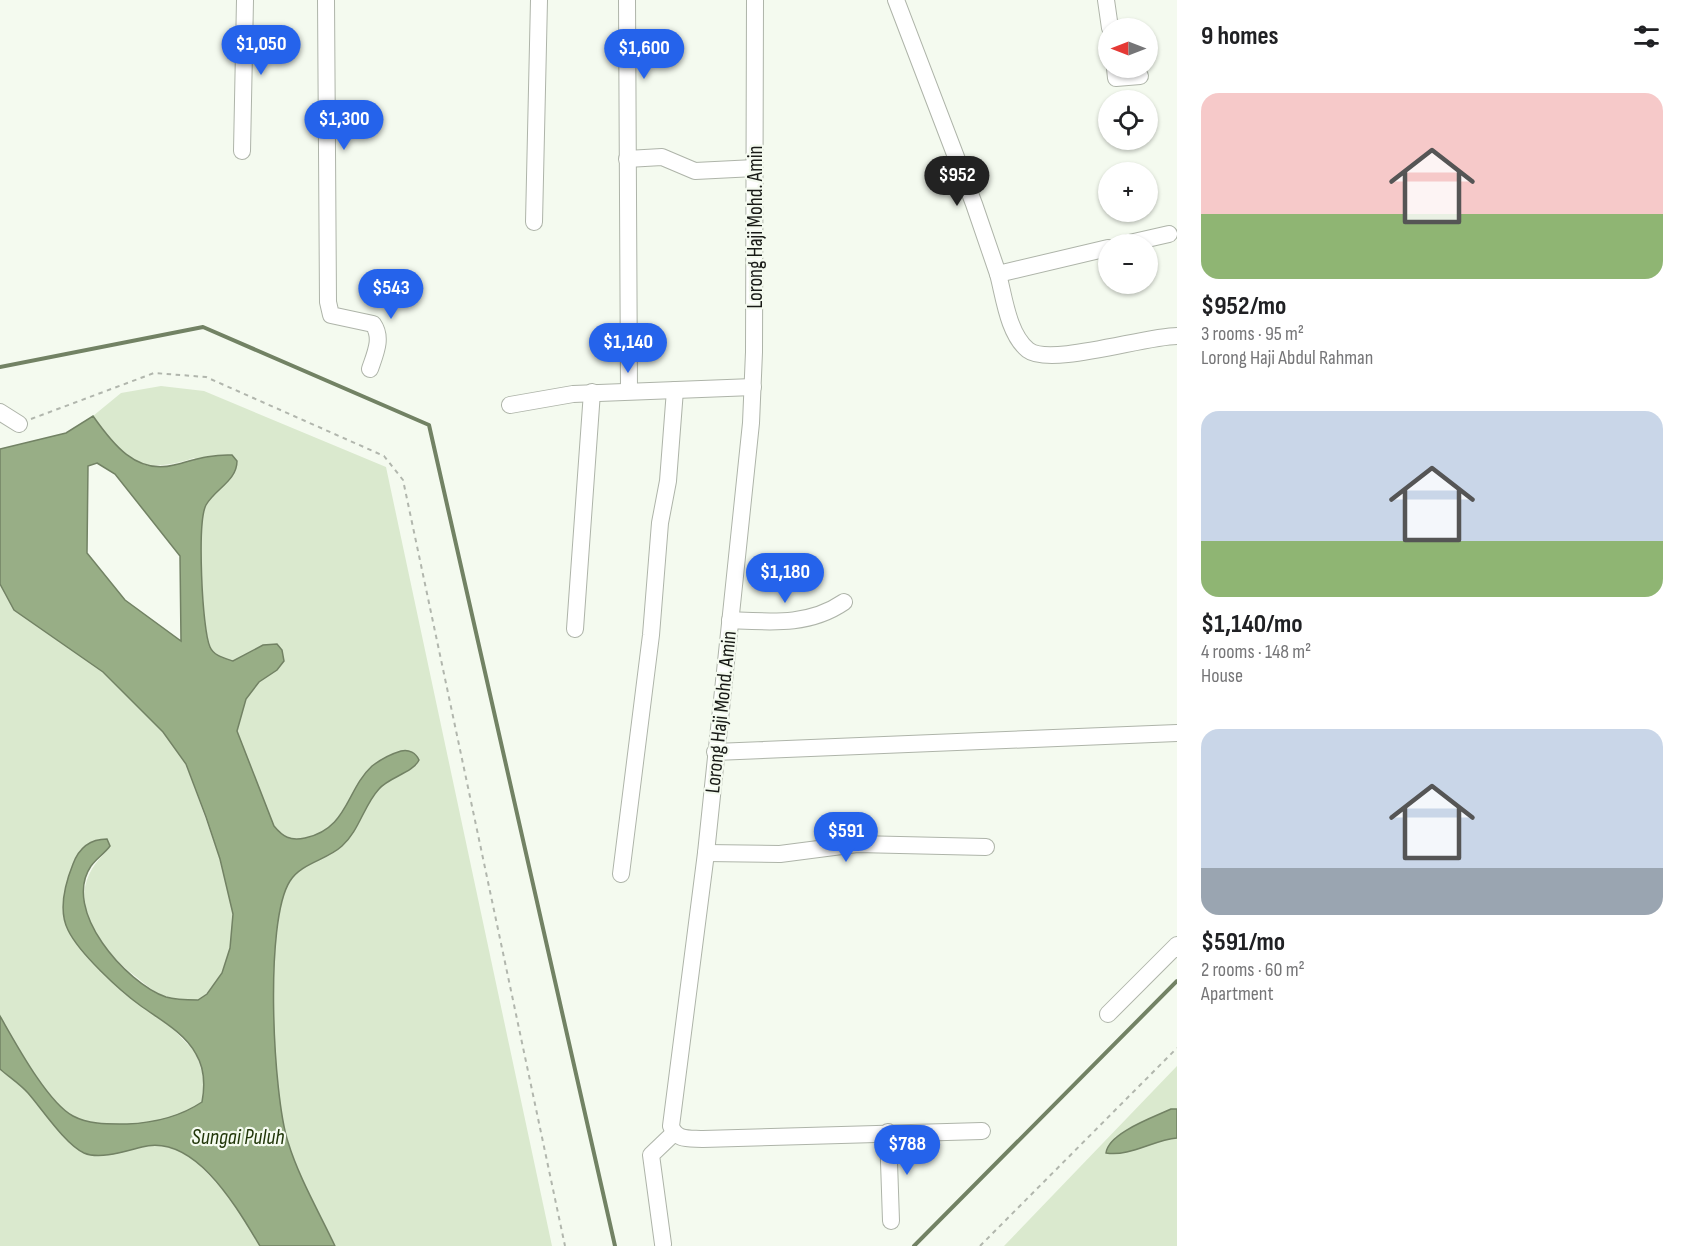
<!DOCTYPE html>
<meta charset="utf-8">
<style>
body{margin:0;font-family:"Sofia Sans Condensed",sans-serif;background:#f2f2f2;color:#202124;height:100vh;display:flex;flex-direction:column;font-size:22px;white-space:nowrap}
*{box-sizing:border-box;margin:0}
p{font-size:20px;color:#757577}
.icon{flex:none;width:33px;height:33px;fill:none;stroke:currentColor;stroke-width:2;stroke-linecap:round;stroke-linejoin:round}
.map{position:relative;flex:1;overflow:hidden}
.details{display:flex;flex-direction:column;background:#fff;width:510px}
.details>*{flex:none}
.needle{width:39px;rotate:270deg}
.tools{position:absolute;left:1098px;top:18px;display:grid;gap:12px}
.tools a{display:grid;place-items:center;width:60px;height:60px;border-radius:50%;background:#fff;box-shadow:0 2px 4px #0004;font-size:30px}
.price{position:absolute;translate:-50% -51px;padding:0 14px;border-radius:21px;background:#2563eb;color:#fff;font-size:20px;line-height:39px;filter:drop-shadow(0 2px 3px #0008)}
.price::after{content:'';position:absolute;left:50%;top:36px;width:18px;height:14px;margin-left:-9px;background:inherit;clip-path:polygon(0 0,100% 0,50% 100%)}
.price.selected{background:#222;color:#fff}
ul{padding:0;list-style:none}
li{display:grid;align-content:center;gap:12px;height:318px;padding:0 24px}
li span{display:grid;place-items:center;height:186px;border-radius:18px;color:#555}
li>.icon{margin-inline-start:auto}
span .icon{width:108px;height:108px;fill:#fffc;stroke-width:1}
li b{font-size:26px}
h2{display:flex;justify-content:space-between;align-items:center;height:72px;padding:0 24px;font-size:26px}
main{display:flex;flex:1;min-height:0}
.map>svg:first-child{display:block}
.green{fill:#dae9ce}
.water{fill:#98ae86;stroke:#728264;stroke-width:1.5;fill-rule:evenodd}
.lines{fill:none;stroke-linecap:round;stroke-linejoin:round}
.stream{stroke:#728264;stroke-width:4}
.minor-casing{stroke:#aeb4a9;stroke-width:18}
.path{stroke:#b1b6ad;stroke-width:2;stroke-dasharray:4.5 4.5;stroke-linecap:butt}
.minor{stroke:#fff;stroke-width:16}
.labels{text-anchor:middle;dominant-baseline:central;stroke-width:4.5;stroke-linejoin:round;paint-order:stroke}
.street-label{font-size:21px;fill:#181a16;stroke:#f4faef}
.water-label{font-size:22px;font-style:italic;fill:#22370a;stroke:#f4faef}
</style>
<main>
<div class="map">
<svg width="1177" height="1246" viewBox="0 0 1177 1246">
<rect width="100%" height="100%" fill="#f4faef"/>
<g class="green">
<path d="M161,386L204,391L386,467L552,1246H335C319,1212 299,1178 288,1143C273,1095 264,923 289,881C301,861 331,861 345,843C358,826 365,805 379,789C388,777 404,772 417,765V756L404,750C393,754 380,759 371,767C342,796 341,848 284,837L274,826L237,732L246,699L259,682L277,670L284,661L282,650L263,645L233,661C224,658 214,656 210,647C202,629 198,524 205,507C209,498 220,489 227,482L194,458C139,476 124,460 93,416L121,393Z"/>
<path d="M0,584L14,610L103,672L163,732L186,764L220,859L233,914L230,948L222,973L206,994L198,1000C187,1000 176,1000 166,997C155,993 144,983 135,976C95,944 60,895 106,852L68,878L122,992L171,1027L196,1053L206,1085L202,1102C180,1116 153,1123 127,1124C109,1124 90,1125 73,1116C47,1102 15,1042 0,1016Z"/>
<polygon points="1177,1066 1177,1109 1171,1109 1115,1137 1123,1153 1162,1139 1177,1138 1177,1246 1004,1246"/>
<polygon points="0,1069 26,1090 57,1129 112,1154 155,1143 168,1145 193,1158 232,1200 260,1246 0,1246"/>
</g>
<g class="water">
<path d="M93,416C112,443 136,475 174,465C194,460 211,454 232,455L237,461C237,481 215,489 206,505C197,522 202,630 210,647C214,656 224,658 233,661L263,645L277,644L282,650L284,661L277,670L259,682L246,699L237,731L274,826C283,837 290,841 305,838C348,829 346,790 372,766C380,760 391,754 401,751C409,749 416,753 419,760C413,773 389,777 379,789C364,805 359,831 342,846C327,860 301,863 290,881C264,921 273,1096 288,1142C299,1178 319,1212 335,1246H260C237,1208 195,1133 142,1147C126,1151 100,1160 84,1153C65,1144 42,1109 28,1093C20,1084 9,1077 0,1069V1016C15,1042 47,1102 73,1116C90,1125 109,1124 127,1124C153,1123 181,1116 202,1102C205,1086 205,1069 196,1054C185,1033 159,1019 141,1006C120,991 79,953 68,930C58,910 65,884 73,864C79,848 90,839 107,839L110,846C105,853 96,859 91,866C61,910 126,983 166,997C176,1000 187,1000 198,1000L207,994L222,973L230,948L233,914L220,859L206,817L186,764L163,732L103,672L14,610L0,584V449L66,433ZM97,463L115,474L180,556L181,641L125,600L87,553L88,466Z"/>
<path d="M1171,1109H1177V1138C1153,1140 1130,1157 1106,1153C1108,1133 1154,1117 1171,1109Z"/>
</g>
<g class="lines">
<g class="stream">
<polyline points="0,367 203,327 429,425 615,1246"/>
<polyline points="914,1246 1177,981"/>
</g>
<g class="minor-casing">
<g id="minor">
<path d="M326,0L328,302L331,315L373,324C383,338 375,354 370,369"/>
<polyline points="627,0 629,391"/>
<path d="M755,0L754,352L751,423L706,853L671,1126C676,1141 690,1138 703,1139L982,1131"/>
<polyline points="896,0 974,204 998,274 1108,248"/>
<polyline points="1106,0 1110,28"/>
<polyline points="1115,68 1116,78 1140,76"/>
<polyline points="242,151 245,0"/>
<polyline points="627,159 662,157 695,171 755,168"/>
<polyline points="534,222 539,0"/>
<polyline points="1125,244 1169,234"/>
<path d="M998,274C1004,296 1008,334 1028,350C1050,367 1145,336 1177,336"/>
<polyline points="510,405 573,394 753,387"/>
<polyline points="0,412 19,424"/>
<path d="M730,620C771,622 809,626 844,602"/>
<polyline points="575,629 592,392"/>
<polyline points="715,752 1177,733"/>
<polyline points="706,853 780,854 857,844 986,847"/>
<polyline points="621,874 651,635 660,523 668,481 675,390"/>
<polyline points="1108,1014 1177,945"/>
<polyline points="888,1132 891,1221"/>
<polyline points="663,1244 651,1155 674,1133"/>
</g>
</g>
<g class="path">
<polyline points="31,419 154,373 206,377 384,456 403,480 565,1246"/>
<polyline points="980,1246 1177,1048"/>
</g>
<use href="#minor" class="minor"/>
</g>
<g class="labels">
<g class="street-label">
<text transform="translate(755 227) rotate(-90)">Lorong Haji Mohd. Amin</text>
<text transform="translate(721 712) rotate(-84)">Lorong Haji Mohd. Amin</text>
</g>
<g class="water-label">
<text x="238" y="1137">Sungai Puluh</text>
</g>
</g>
</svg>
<div class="tools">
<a><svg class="needle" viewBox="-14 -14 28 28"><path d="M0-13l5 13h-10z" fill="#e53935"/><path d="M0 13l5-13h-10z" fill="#757577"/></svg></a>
<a><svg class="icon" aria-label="locate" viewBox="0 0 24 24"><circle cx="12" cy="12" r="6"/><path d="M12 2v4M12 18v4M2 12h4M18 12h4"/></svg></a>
<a>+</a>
<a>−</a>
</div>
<b class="price" style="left:261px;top:76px">$1,050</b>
<b class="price" style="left:644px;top:80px">$1,600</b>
<b class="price" style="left:344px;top:151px">$1,300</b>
<b class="price selected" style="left:957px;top:207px">$952</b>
<b class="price" style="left:391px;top:320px">$543</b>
<b class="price" style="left:628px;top:374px">$1,140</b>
<b class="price" style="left:785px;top:604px">$1,180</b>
<b class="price" style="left:846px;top:863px">$591</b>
<b class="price" style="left:907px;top:1176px">$788</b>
</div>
<section class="details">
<h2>9 homes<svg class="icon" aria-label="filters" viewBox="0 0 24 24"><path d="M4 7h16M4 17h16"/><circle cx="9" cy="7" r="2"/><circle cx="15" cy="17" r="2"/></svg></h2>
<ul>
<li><span style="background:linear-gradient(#f6c9c9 65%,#8fb573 0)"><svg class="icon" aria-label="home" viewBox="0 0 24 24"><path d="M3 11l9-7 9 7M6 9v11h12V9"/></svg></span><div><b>$952/mo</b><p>3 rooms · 95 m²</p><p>Lorong Haji Abdul Rahman</p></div></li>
<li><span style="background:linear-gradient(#c9d6e8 70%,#8fb573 0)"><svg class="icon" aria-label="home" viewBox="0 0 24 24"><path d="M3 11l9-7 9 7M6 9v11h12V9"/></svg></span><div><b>$1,140/mo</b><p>4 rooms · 148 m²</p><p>House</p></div></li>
<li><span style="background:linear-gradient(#c9d6e8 75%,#9aa5b1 0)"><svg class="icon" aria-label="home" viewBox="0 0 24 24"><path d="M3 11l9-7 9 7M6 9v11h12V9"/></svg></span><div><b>$591/mo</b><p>2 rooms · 60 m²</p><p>Apartment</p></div></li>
</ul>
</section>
</main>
